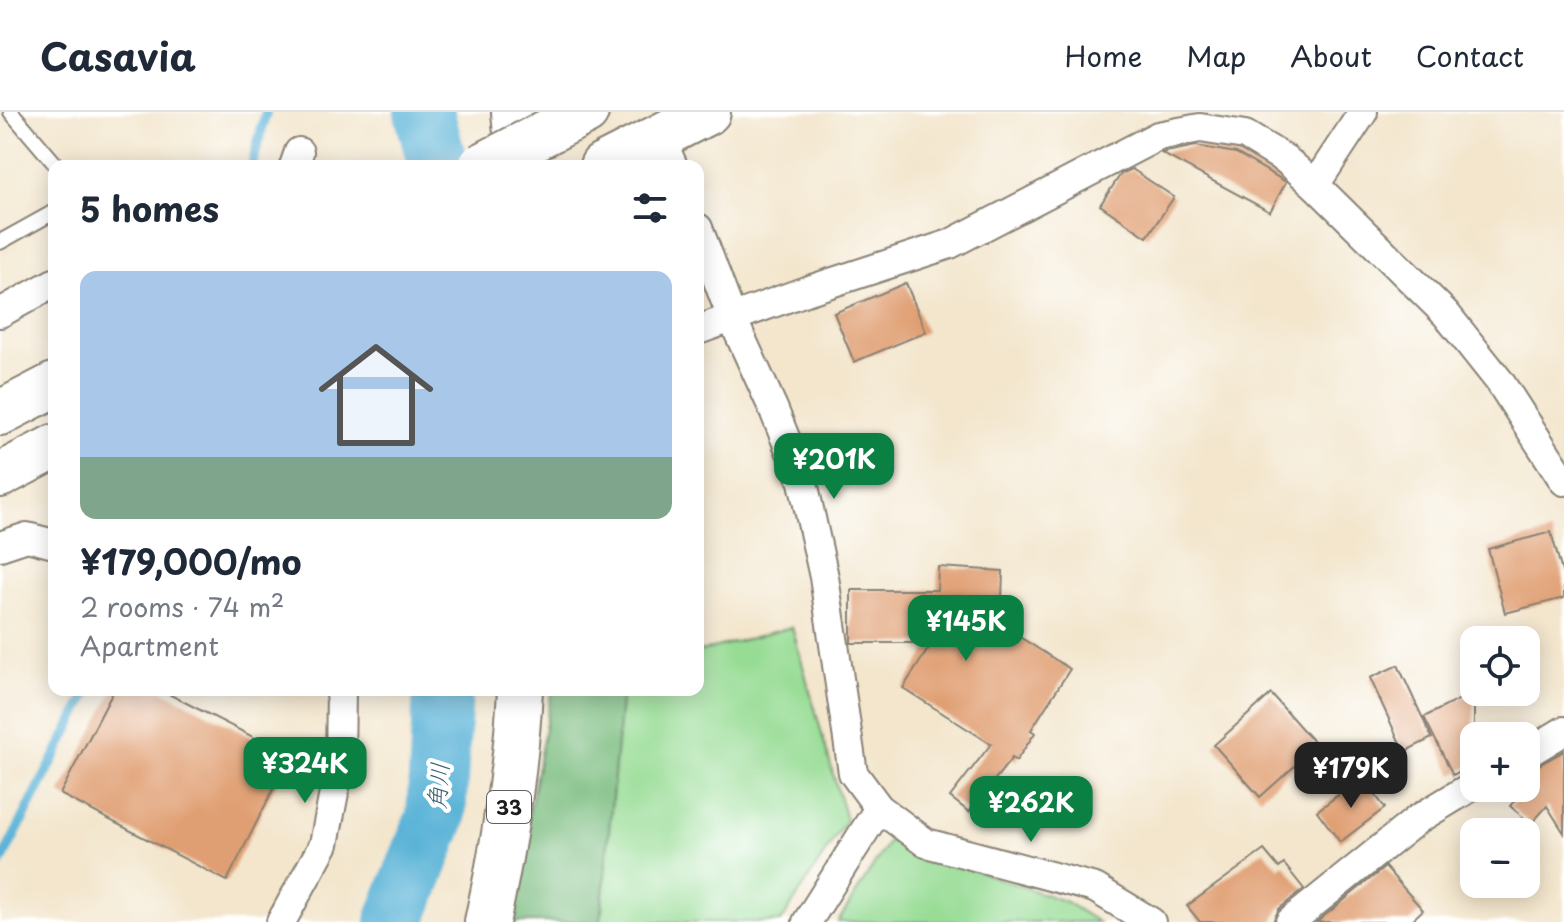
<!DOCTYPE html>
<meta charset="utf-8">
<style>
body{margin:0;font-family:"Playpen Sans","Klee One",sans-serif;background:#f2f2f3;color:#1f2937;height:100vh;display:flex;flex-direction:column;font-size:30px;white-space:nowrap}
*{box-sizing:border-box;margin:0}
p{font-size:26px;color:#747a83}
.icon{flex:none;width:44px;height:44px;fill:none;stroke:currentColor;stroke-width:2;stroke-linecap:round;stroke-linejoin:round}
.map{position:relative;flex:1;overflow:hidden}
.panel{position:absolute;left:48px;top:48px;width:656px;height:536px;display:flex;flex-direction:column;background:#fff;border-radius:16px;box-shadow:0 4px 20px #0003}
.panel>*{flex:none}
.controls{position:absolute;left:1460px;top:514px;display:grid;gap:16px}
.controls a{display:grid;place-items:center;width:80px;height:80px;border-radius:16px;background:#fff;box-shadow:0 4px 20px #0003;font-size:40px}
.price{position:absolute;translate:-50% -68px;padding:0 18px;border-radius:16px;background:#0b8043;color:#fff;font-size:26px;line-height:52px;filter:drop-shadow(0 2px 4px #0008)}
.price::after{content:'';position:absolute;left:50%;top:48px;width:24px;height:18px;margin-left:-12px;background:inherit;clip-path:polygon(0 0,100% 0,50% 100%)}
.price.current{background:#222;color:#fff}
ul{padding:0;list-style:none}
li{display:grid;align-content:center;gap:16px;height:424px;padding:0 32px}
li+li{border-top:2px solid #e0e1e3}
li span{display:grid;place-items:center;height:248px;border-radius:16px;color:#555}
li>.icon{margin-inline-start:auto}
span .icon{width:144px;height:144px;fill:#fffc;stroke-width:1}
li b{font-size:34px}
h2{display:flex;justify-content:space-between;align-items:center;height:96px;padding:0 32px;font-size:34px}
header{display:flex;align-items:center;gap:48px;box-sizing:border-box;height:112px;padding:0 40px;background:#fff;border-bottom:2px solid #e0e1e3}
header strong{font-size:38px}
nav{display:flex;gap:44px;margin-inline-start:auto;font-size:28px}
.map>svg:first-child{display:block}
.green{fill:#97dc94;stroke:#5a7c58;stroke-width:2}
.forest{fill:#79bc7e;stroke:#4a6c4d;stroke-width:2}
.lines{fill:none;stroke-linecap:round;stroke-linejoin:round}
.stream{stroke:#5ab3d7;stroke-width:10}
.river{stroke:#5ab3d7;stroke-width:60}
.building{fill:#e09f72}
.service-casing{stroke:#888174;stroke-width:18}
.minor-casing{stroke:#888174;stroke-width:32}
.primary-casing{stroke:#888174;stroke-width:48}
.trunk-casing{stroke:#888174;stroke-width:48}
.service{stroke:#fff;stroke-width:14}
.minor{stroke:#fff;stroke-width:28}
.primary{stroke:#fff;stroke-width:44}
.trunk{stroke:#fff;stroke-width:44}
.trunk-bridge-casing{stroke:#888174;stroke-width:48;stroke-linecap:butt}
.trunk-bridge{stroke:#fff;stroke-width:44}
.labels{text-anchor:middle;dominant-baseline:central;stroke-width:8;stroke-linejoin:round;paint-order:stroke}
.shield{fill:#fff;stroke:#606060;stroke-width:2}
.shield-label{font-size:20px;font-weight:bold;fill:#1c1c1c}
.water-label{font-size:24px;font-style:italic;fill:#386070;stroke:#fff}
</style>
<header>
<strong>Casavia</strong>
<nav><a>Home</a><a>Map</a><a>About</a><a>Contact</a></nav>
</header>
<div class="map">
<svg width="1564" height="810" viewBox="0 0 1564 810">
<rect width="100%" height="100%" fill="#fff"/>
<filter id="ink" filterUnits="userSpaceOnUse"><feTurbulence type="fractalNoise" baseFrequency=".0125" numOctaves="2"/><feDisplacementMap in="SourceGraphic" scale="16" xChannelSelector="R" yChannelSelector="G"/><feConvolveMatrix kernelMatrix="1 2 1 2 8 2 1 2 1" color-interpolation-filters="sRGB"/></filter>
<filter id="wash" filterUnits="userSpaceOnUse"><feTurbulence type="fractalNoise" baseFrequency=".006" numOctaves="4" result="noise"/><feDisplacementMap in="SourceGraphic" scale="32" xChannelSelector="R" yChannelSelector="G"/><feGaussianBlur stdDeviation="1.8" result="paint"/><feColorMatrix in="noise" values="0 0 0 0 0 0 0 0 0 0 0 0 0 0 0 0 0 1.4 0 .05"/><feComposite in="paint" operator="in"/></filter>
<g filter="url(#wash)">
<rect width="100%" height="100%" fill="#f3e6cd"/>
<g class="green">
<polygon points="792,515 846,708 781,810 601,810 622,578 698,578 698,540"/>
<polygon points="889,729 1064,789 1098,810 838,810"/>
</g>
<polygon class="forest" points="552,578 622,578 600,810 509,810"/>
<g class="lines">
<g class="stream">
<polyline points="252,54 266,0"/>
<polyline points="0,752 89,578"/>
</g>
<g class="river">
<polyline points="424,0 438,54"/>
<polyline points="395,810 436,705 443,578"/>
</g>
</g>
<g id="blocks">
<g class="building">
<polygon points="1196,34 1236,41 1286,70 1270,100 1161,41"/>
<polygon points="1132,57 1174,85 1147,125 1100,93 1121,62"/>
<polygon points="906,171 926,220 854,250 834,201"/>
<polygon points="1551,420 1564,467 1564,486 1505,501 1488,437"/>
<polygon points="938,455 1003,459 1001,513 1070,557 1031,618 1035,621 1016,649 1012,646 969,700 950,685 991,632 903,576 932,531 851,531 851,478 937,478"/>
<polygon points="1398,553 1432,626 1404,640 1370,566"/>
<polygon points="114,578 161,578 290,644 227,769 60,682"/>
<polygon points="1474,580 1474,652 1453,663 1424,605"/>
<polygon points="1271,582 1317,634 1260,685 1214,633"/>
<polygon points="1564,639 1564,721 1547,694 1531,712 1510,694 1532,670 1526,660"/>
<polygon points="1362,665 1385,696 1340,730 1317,699"/>
<polygon points="1264,738 1279,756 1284,752 1304,777 1279,797 1273,810 1200,810 1187,794"/>
<polygon points="1385,755 1423,798 1410,810 1317,810"/>
</g>
</g>
</g>
<g filter="url(#ink)">
<use href="#blocks" fill-opacity="0" stroke="#888174" stroke-width="2"/>
<g class="lines">
<g class="service-casing">
<g id="service">
<polyline points="11,0 57,54"/>
<polyline points="0,130 54,100"/>
</g>
</g>
<g class="minor-casing">
<g id="minor">
<polyline points="660,24 673,54"/>
<polyline points="294,54 299,40"/>
<polyline points="1315,73 1363,0"/>
<polyline points="698,116 732,206 773,296 803,370 824,465 853,661 879,696 926,731 1095,776 1151,810"/>
<polyline points="0,201 54,171"/>
<polyline points="698,218 806,179 950,132 1158,24 1200,16 1245,23 1285,47 1315,73 1446,202 1500,270 1564,369"/>
<polyline points="0,434 27,425 54,432"/>
<polyline points="1526,642 1564,619"/>
<polyline points="281,810 324,732 340,650 341,578"/>
<polyline points="807,810 879,696"/>
<polyline points="1290,810 1418,707 1474,673"/>
</g>
</g>
<g class="primary-casing">
<g id="primary">
<polyline points="514,0 519,54"/>
<path d="M487,810C504,733 516,657 520,578"/>
</g>
</g>
<g class="trunk-casing">
<g id="trunk">
<polyline points="551,18 586,0"/>
<polyline points="602,54 708,0"/>
<polyline points="0,301 54,273"/>
<polyline points="0,363 54,335"/>
</g>
</g>
<use href="#service" class="service"/>
<use href="#minor" class="minor"/>
<use href="#primary" class="primary"/>
<use href="#trunk" class="trunk"/>
<g class="trunk-bridge-casing">
<polyline id="trunk-bridge" points="481,54 551,18"/>
</g>
<use href="#trunk-bridge" class="trunk-bridge"/>
</g>
</g>
<g class="labels">
<rect class="shield" x="487" y="679" width="44" height="32" rx="6"/>
<g class="shield-label">
<text x="509" y="695">33</text>
</g>
<g class="water-label">
<text transform="translate(437 674) rotate(-86)">角川</text>
</g>
</g>
</svg>
<div class="controls">
<a><svg class="icon" aria-label="locate" viewBox="0 0 24 24"><circle cx="12" cy="12" r="6"/><path d="M12 2v4M12 18v4M2 12h4M18 12h4"/></svg></a>
<a>+</a>
<a>−</a>
</div>
<b class="price" style="left:834px;top:389px">¥201K</b>
<b class="price" style="left:966px;top:551px">¥145K</b>
<b class="price" style="left:305px;top:693px">¥324K</b>
<b class="price current" style="left:1351px;top:698px">¥179K</b>
<b class="price" style="left:1031px;top:732px">¥262K</b>
<section class="panel">
<h2>5 homes<svg class="icon" aria-label="filters" viewBox="0 0 24 24"><path d="M4 7h16M4 17h16"/><circle cx="9" cy="7" r="2"/><circle cx="15" cy="17" r="2"/></svg></h2>
<ul>
<li><span style="background:linear-gradient(#a9c7e8 75%,#7fa58c 0)"><svg class="icon" aria-label="home" viewBox="0 0 24 24"><path d="M3 11l9-7 9 7M6 9v11h12V9"/></svg></span><div><b>¥179,000/mo</b><p>2 rooms · 74 m²</p><p>Apartment</p></div></li>
</ul>
</section>
</div>
